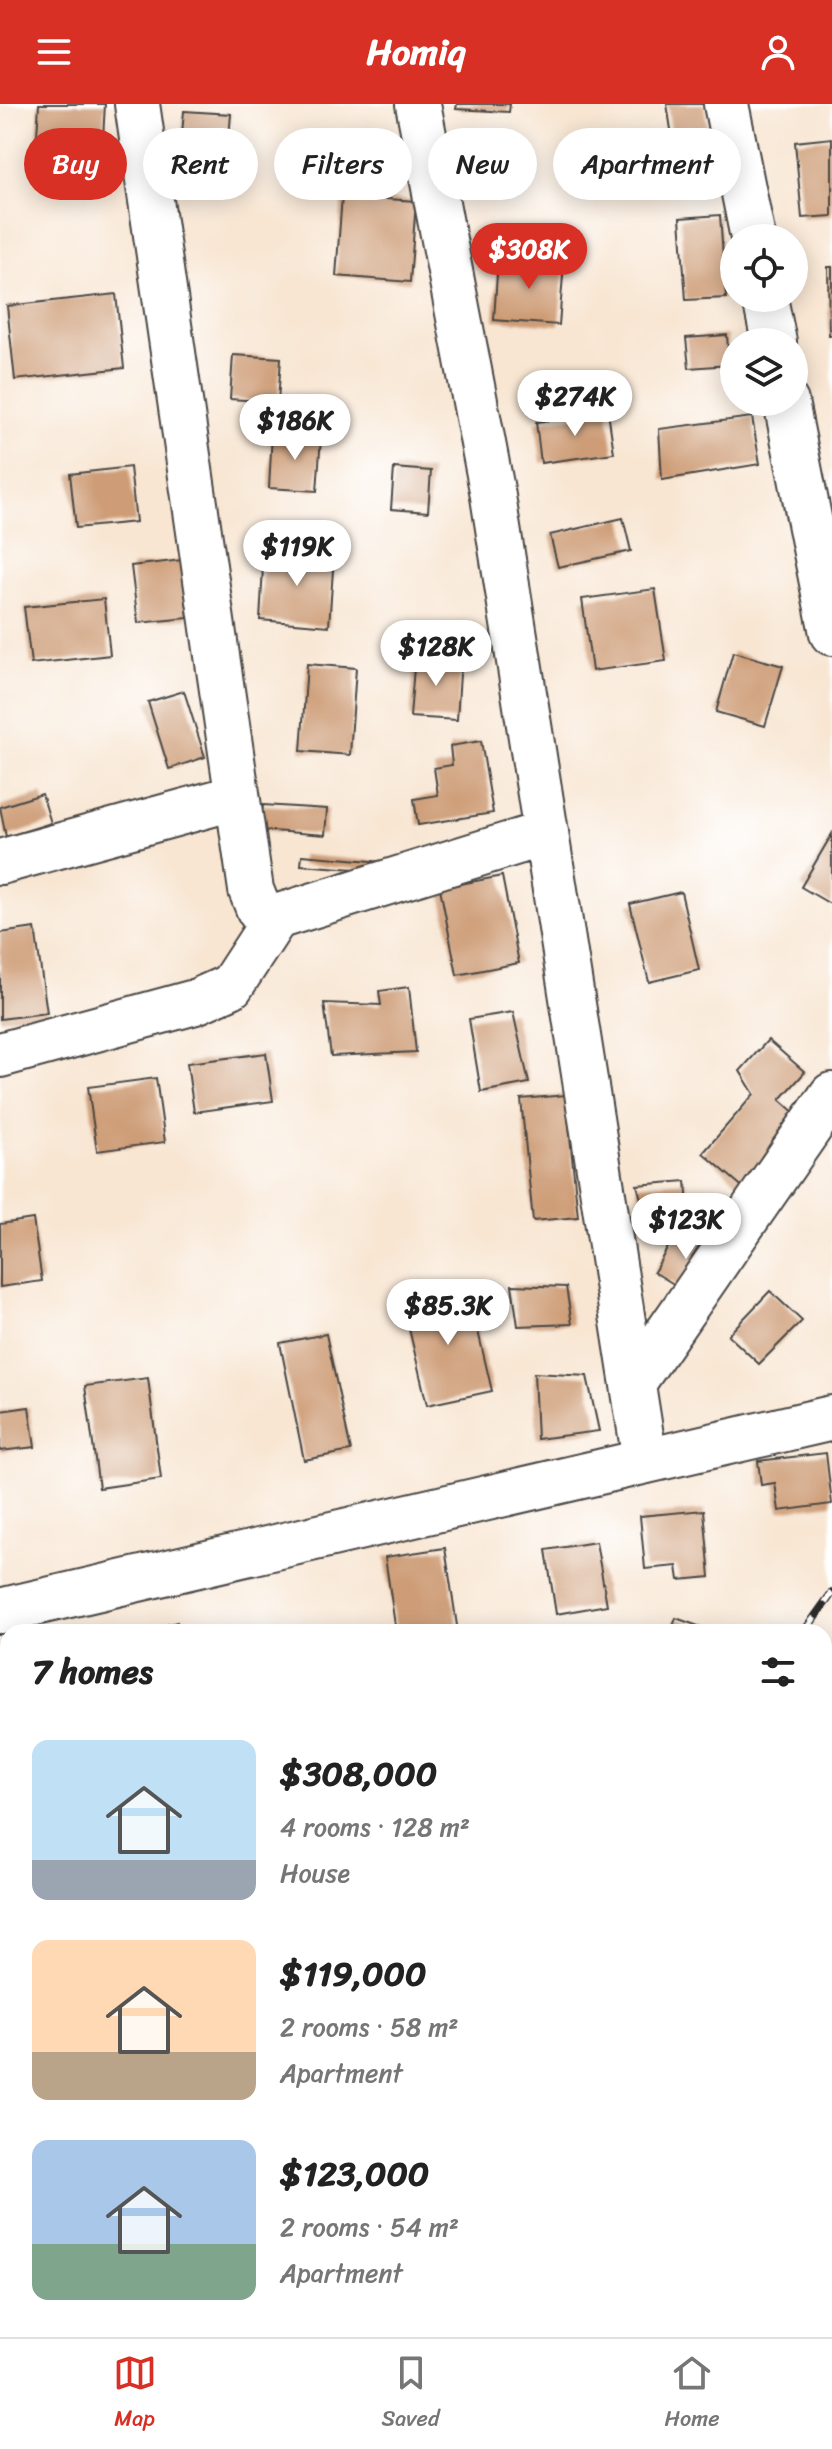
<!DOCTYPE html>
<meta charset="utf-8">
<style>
body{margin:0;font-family:Sriracha,sans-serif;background:#f6f6f6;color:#222;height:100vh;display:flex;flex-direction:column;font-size:30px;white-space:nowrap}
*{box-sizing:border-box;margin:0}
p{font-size:26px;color:#767676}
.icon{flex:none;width:44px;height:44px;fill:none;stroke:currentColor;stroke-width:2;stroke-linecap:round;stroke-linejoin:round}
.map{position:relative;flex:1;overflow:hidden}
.sheet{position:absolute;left:0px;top:1520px;width:832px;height:714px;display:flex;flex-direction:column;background:#fff;border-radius:24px 24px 0 0;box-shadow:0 4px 20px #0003}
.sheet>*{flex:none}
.banner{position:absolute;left:24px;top:24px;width:784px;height:72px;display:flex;gap:16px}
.fabs{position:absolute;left:720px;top:120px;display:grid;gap:16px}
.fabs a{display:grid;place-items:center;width:88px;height:88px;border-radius:50%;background:#fff;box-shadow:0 4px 20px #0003;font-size:40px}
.price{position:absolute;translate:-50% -68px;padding:0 18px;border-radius:28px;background:#fff;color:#222;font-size:26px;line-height:52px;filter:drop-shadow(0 2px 4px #0008)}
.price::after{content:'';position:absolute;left:50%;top:48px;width:24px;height:18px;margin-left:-12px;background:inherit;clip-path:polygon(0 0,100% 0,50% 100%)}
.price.current{background:#d93025;color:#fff}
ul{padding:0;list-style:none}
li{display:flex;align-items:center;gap:24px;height:200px;padding:0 32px}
li span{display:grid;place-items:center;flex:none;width:224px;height:160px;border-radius:16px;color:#555}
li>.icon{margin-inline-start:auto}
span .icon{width:96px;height:96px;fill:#fffc;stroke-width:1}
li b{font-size:34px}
h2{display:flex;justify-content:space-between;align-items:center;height:96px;padding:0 32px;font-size:34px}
.tag{padding:0 28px;border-radius:36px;background:#fff;box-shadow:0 4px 20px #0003;font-size:28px;line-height:72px}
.tag.current{background:#d93025;color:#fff}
header{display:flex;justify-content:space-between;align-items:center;height:104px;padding:0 32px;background:#d93025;color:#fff;font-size:36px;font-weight:700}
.dock{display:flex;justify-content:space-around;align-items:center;height:112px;border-top:2px solid #e0e0e0;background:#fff;font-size:22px;color:#767676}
.dock a{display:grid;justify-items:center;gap:4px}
.dock .current{color:#d93025}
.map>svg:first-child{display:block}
.building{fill:#ce9d77}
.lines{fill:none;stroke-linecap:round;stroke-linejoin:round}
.minor-casing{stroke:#4a4744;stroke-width:48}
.minor{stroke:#fff;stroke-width:44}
.rail-casing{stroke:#2b2b2b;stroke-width:9}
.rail{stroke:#fff;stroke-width:6;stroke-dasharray:18;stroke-linecap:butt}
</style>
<header><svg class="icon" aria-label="menu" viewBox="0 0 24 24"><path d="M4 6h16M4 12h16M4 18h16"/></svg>Homiq<svg class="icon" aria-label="person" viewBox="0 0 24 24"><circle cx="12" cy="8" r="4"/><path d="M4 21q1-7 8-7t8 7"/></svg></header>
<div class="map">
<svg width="832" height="2233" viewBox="0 0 832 2233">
<rect width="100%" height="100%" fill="#fff"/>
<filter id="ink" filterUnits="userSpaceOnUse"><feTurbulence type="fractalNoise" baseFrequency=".0125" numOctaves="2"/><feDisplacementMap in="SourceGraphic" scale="16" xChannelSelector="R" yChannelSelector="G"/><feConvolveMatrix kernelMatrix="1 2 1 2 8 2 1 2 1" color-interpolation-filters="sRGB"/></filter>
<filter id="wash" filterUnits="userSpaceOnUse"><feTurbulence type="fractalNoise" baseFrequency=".006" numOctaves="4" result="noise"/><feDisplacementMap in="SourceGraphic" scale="32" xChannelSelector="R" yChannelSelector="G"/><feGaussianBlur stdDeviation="1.8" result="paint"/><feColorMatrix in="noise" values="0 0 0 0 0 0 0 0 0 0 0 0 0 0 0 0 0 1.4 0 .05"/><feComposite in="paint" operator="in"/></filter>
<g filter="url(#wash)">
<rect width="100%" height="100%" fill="#f8e6d3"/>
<g id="blocks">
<g class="building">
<polygon points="39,0 105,0 102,51 36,47"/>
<polygon points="457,0 510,0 509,8 456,5"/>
<polygon points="667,0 704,0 716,79 680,84"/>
<polygon points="184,7 231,10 227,58 180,54"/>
<polygon points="832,34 832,112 802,114 795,38"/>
<polygon points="342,92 416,97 410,178 336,172"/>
<polygon points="720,111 726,194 686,196 680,114"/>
<polygon points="498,154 564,159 559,221 494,216"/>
<polygon points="828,163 832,163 832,231 829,231"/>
<polygon points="116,190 124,264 15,276 7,202"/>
<polygon points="727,231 729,261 689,264 686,234"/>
<polygon points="233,251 281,254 278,298 230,295"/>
<polygon points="608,308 614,349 541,359 536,318"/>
<polygon points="752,313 760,360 662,376 659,325"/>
<polygon points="272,329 321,333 317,387 269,384"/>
<polygon points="130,363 136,418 76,424 70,370"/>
<polygon points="394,364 431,367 428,408 391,405"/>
<polygon points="623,414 631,447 558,463 550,431"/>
<polygon points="264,446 334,452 329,522 260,516"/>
<polygon points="182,456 188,514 138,519 131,462"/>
<polygon points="655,485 666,557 592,567 582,495"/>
<polygon points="104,495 110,551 31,560 24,503"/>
<polygon points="733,548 783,562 765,622 716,608"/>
<polygon points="415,551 461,555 457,616 410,613"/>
<polygon points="307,560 356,564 350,651 301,647"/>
<polygon points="184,587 205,653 169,665 148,598"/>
<polygon points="481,637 493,709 418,721 414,695 438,691 434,664 452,661 450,642"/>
<polygon points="42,690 51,719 6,733 0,703"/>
<polygon points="263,701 327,705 325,731 260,726"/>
<polygon points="832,730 832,801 801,783"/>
<polygon points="302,751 383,758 382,767 301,761"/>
<polygon points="502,772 519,859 457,871 440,784"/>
<polygon points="681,788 699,866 649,878 630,800"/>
<polygon points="35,824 47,909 0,915 0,829"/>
<polygon points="409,883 416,948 331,952 324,899 381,901 379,887"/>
<polygon points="513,908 529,979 481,988 469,915"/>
<polygon points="768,936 805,968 780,996 805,1018 746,1086 703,1049 754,990 740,967"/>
<polygon points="266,949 273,997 194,1008 187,959"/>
<polygon points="156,974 165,1038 97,1047 88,983"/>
<polygon points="566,991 578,1113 533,1117 521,995"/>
<polygon points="686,1077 689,1115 648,1120 637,1081"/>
<polygon points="33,1115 42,1177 0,1183 0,1120"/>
<polygon points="680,1122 719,1148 690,1190 654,1168"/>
<polygon points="512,1181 566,1183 572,1220 518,1222"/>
<polygon points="468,1184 492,1287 427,1301 403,1199"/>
<polygon points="770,1187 802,1217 759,1260 728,1231"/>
<polygon points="326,1230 351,1347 304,1356 280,1239"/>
<polygon points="534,1269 587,1272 599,1327 537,1335"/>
<polygon points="148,1274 161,1375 99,1384 85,1282"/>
<polygon points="29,1303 35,1343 0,1347 0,1307"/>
<polygon points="826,1349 832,1400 779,1407 775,1379 761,1381 758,1357"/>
<polygon points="704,1406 710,1473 679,1476 677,1462 645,1465 640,1412"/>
<polygon points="596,1438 607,1501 556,1510 546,1446"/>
<polygon points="445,1444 458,1528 396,1528 385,1453"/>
<polygon points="676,1514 715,1528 671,1528"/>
<polygon points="177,1518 179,1528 144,1528 143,1527"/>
<polygon points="8,1672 8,1736 0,1739 0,1674"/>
<polygon points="832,1723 832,1780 831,1780 824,1754 824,1725"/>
<polygon points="8,1859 8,1932 0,1934 0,1861"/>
<polygon points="8,2039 8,2068 0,2063 0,2053"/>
<polygon points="578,2226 616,2226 617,2233 554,2233 554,2228"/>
</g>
</g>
</g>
<g filter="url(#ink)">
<use href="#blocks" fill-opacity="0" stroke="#4a4744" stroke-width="2"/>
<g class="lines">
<g class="minor-casing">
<g id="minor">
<polyline points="137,0 251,786 259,806 276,813 546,729"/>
<polyline points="418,0 492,386 645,1357"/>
<polyline points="726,0 753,134"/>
<polyline points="765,194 774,238"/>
<polyline points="786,298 832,529"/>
<polyline points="0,758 237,693"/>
<polyline points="0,951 195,898 231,882 276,813"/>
<polyline points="633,1279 832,991"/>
<polyline points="0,1507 832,1314"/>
<polyline points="824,1947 832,1945"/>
<polyline points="0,2126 8,2123"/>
</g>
</g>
<use href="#minor" class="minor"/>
<g class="rail-casing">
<g id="rail">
<polyline points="804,1528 832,1489"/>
<polyline points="89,2233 95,2226"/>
<polyline points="218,2233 224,2226"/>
</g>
</g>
<use href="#rail" class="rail"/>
</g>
</g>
</svg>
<div class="fabs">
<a><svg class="icon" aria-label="locate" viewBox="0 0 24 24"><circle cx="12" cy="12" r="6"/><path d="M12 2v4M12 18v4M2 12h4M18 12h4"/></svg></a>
<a><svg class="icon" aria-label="layers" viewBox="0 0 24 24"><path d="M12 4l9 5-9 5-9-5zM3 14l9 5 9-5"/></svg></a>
</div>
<b class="price current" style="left:529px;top:187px">$308K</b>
<b class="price" style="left:575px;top:334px">$274K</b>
<b class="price" style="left:295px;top:358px">$186K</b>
<b class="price" style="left:297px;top:484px">$119K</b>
<b class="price" style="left:436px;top:584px">$128K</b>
<b class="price" style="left:686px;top:1157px">$123K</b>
<b class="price" style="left:448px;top:1243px">$85.3K</b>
<div class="banner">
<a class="tag current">Buy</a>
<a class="tag">Rent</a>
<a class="tag">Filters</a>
<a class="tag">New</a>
<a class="tag">Apartment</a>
</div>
<section class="sheet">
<h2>7 homes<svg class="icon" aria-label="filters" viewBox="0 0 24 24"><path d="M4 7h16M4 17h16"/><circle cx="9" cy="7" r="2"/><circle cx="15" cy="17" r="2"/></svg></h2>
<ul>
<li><span style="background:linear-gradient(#bfe0f5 75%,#9aa5b1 0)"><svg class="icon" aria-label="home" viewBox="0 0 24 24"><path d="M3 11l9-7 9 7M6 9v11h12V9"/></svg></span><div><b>$308,000</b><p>4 rooms · 128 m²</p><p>House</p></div></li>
<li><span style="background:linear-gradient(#ffd9b3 70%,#b9a48a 0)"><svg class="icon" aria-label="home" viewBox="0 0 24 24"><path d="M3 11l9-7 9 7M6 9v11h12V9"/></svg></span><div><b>$119,000</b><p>2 rooms · 58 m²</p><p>Apartment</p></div></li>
<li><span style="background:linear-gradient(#a9c7e8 65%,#7fa58c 0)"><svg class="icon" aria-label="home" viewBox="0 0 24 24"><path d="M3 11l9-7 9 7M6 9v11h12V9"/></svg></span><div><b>$123,000</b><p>2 rooms · 54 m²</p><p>Apartment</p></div></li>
</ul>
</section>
</div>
<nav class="dock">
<a class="current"><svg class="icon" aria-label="map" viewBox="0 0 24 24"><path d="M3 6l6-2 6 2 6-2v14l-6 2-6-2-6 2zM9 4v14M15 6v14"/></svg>Map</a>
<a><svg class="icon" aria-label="saved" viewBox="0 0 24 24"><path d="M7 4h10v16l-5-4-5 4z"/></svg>Saved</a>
<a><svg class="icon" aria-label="home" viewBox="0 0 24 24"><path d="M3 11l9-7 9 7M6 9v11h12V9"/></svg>Home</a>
</nav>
